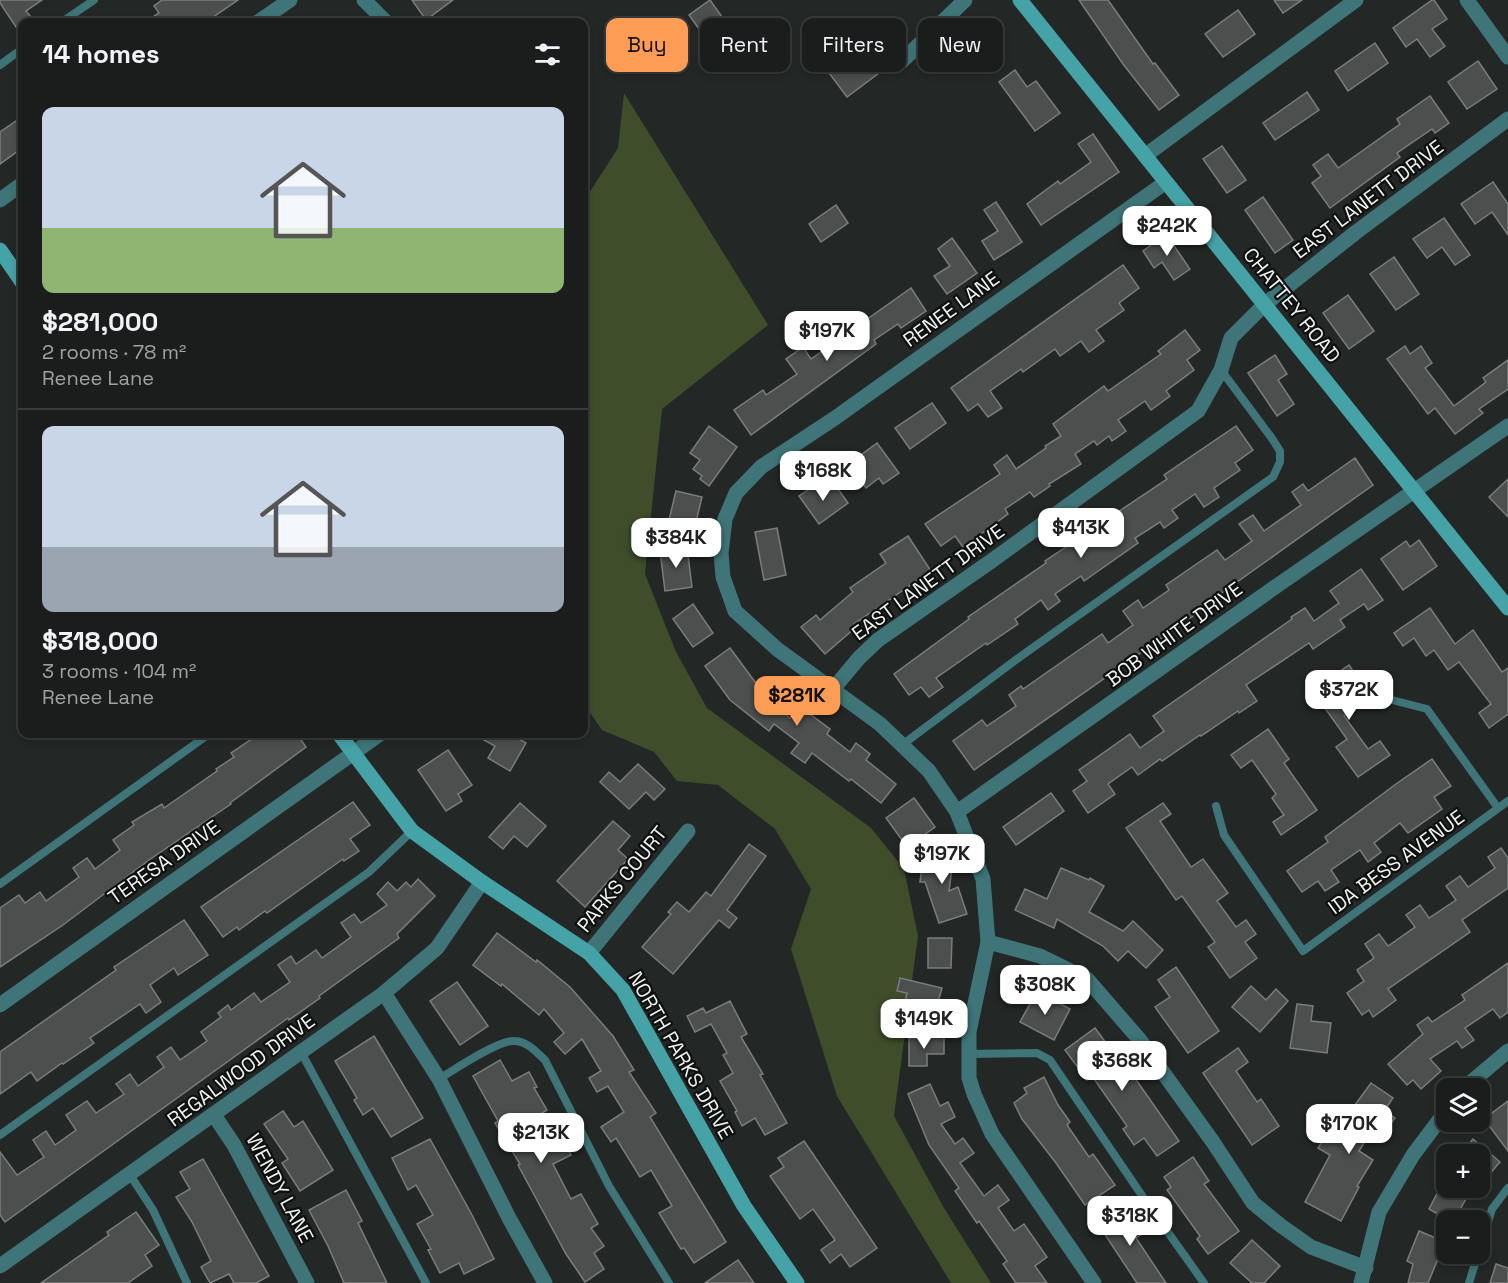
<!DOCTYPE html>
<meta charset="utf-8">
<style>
body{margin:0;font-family:"Space Grotesk",sans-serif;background:#272a29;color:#f1f3f6;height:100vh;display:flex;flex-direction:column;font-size:22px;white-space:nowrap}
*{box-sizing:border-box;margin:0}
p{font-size:20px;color:#9fa2a3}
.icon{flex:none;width:33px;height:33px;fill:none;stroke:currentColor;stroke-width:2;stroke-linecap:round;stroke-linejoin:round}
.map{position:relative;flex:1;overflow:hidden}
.drawer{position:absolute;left:18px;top:18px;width:570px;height:720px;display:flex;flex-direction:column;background:#1a1d1c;border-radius:12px;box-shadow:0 3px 9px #0003,0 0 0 2px #383b3b}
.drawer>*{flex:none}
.banner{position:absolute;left:606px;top:18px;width:570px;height:54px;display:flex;gap:12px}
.buttons{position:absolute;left:1436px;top:1078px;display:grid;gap:12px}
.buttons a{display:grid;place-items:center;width:54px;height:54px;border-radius:12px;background:#1a1d1c;box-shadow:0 3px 9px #0003,0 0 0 2px #383b3b;font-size:30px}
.price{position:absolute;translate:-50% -51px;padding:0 14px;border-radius:12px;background:#fff;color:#222;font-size:20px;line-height:39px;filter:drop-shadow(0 2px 3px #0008)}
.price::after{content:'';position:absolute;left:50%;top:36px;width:18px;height:14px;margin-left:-9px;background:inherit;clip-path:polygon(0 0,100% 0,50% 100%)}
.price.on{background:#fd9d55;color:#111}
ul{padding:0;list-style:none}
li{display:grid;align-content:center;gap:12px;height:318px;padding:0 24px}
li+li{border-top:2px solid #383b3b}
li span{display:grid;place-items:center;height:186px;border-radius:12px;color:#555}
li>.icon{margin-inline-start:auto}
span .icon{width:108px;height:108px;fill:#fffc;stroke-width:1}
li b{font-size:26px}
h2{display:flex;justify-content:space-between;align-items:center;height:72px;padding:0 24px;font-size:26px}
.chip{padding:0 21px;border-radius:12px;background:#1a1d1c;box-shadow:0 3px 9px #0003,0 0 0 2px #383b3b;font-size:21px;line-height:54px}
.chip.on{background:#fd9d55;color:#111}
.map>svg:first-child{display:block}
.green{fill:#3f4d2b}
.building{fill:#4c4f4d;stroke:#7a7d7b;stroke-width:1.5}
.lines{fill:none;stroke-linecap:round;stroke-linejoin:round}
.lane{stroke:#3f7578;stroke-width:8}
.street{stroke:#3f7578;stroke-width:15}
.secondary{stroke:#45a2a7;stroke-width:15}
.labels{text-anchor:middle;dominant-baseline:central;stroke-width:4.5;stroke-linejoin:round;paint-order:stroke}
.street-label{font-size:20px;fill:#f1f3f2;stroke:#0e0f0f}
</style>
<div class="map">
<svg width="1508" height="1283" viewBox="0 0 1508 1283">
<rect width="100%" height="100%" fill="#232726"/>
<polygon class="green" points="624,93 768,325 662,409 645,574 676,652 707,708 871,828 904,869 918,936 894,1116 944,1208 991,1283 951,1283 837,1096 791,949 811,889 775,829 718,785 677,781 654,752 602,730 584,704 584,384 588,355 584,335 584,201 618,148"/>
<g class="building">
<polygon points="0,0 42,0 26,11 31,17 16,27 0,3"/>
<polygon points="162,0 238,0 206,22 145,22 159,13 154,6"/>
<polygon points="412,0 453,0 426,20"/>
<polygon points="710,0 730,28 709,43 689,15"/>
<polygon points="1079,0 1108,0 1153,64 1155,63 1179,95 1159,110 1123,64"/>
<polygon points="1274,0 1302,0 1283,13"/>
<polygon points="1432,0 1434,0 1447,19 1432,29 1445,46 1430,57 1417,39 1406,47 1393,28"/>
<polygon points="1238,10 1255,34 1223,57 1205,34"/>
<polygon points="838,18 879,73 847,97 820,61 829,54 815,35"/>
<polygon points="1375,43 1388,63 1348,91 1335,71"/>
<polygon points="1478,61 1497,89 1467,109 1448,82"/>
<polygon points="1015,70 1027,87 1036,81 1060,113 1035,131 999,82"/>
<polygon points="1307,92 1319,110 1275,140 1263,123"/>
<polygon points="1430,96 1449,123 1435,133 1432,129 1397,153 1400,157 1330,208 1312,183 1321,176 1313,165 1328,154 1338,168 1400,124 1397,119"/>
<polygon points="22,117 22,148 0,164 0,132"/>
<polygon points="1093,134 1119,172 1041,225 1027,204 1058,181 1060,184 1091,162 1078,144"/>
<polygon points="1222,146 1246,180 1227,193 1203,159"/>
<polygon points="1493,182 1508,204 1508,235 1492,212 1475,224 1461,204"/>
<polygon points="1263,197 1293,240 1275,253 1245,210"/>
<polygon points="996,202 1022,242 994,260 982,241 998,231 984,210"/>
<polygon points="836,205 848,223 821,242 809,224"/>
<polygon points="1444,218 1470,255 1455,265 1442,247 1427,258 1413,239"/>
<polygon points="1166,234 1190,269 1174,280 1162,262 1154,268 1143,251"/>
<polygon points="952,238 977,273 947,294 934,276 950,266 938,249"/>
<polygon points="1394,257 1419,294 1396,310 1370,274"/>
<polygon points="1123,265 1139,288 1119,303 1124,310 1096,330 1104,341 1089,352 1081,341 1060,356 1055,349 1023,372 1021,369 990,391 1002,408 988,417 978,404 968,411 951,388"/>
<polygon points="911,288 926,311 901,328 898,324 874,340 876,344 751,435 734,410 763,390 766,395 797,374 786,359 803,347 811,359"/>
<polygon points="1348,295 1374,331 1349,349 1323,313"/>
<polygon points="1185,330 1200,350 1187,360 1194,370 1166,391 1170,396 1151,410 1145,401 1118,420 1126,431 1112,441 1109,436 1097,445 1094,441 1075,454 1081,464 1049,484 1050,486 1034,497 1030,492 1005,509 1008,514 963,547 955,536 941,546 925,524 1000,474 994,465 1007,455 1016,469 1046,448 1045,446 1061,436 1053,424 1104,386 1108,391 1161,354 1158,351"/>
<polygon points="1405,346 1410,354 1421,346 1432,363 1425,368 1454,406 1486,382 1483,378 1508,360 1508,389 1479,409 1483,413 1455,434 1435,408 1428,414 1387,359"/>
<polygon points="1275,355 1287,374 1278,380 1294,404 1277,416 1248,373"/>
<polygon points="932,403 946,423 910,449 895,428"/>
<polygon points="709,426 737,447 709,486 700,479 702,476 693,469 700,460 690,453"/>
<polygon points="1236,426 1253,450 1235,463 1240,470 1214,488 1219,497 1204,507 1195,494 1172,510 1178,518 1164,528 1160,522 1135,538 1138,543 1084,581 1081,576 1055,594 1060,601 1048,610 1041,600 1015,619 1018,624 987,645 986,643 936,678 943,687 929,697 921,687 909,695 894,674 969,619 968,617 1046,563 1045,561 1167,479 1164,475"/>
<polygon points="877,443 899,473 883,484 879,478 866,488 849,464"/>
<polygon points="1355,458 1373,485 1202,607 1203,609 974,770 953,741 982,720 987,726 1016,706 1009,695 1021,686 1023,689 1102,634 1108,643 1133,625 1123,611 1138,600 1143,608 1169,590 1166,585 1217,550 1225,560 1252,541 1239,524 1253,515 1264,531 1301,505 1292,492 1303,484 1308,491"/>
<polygon points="1508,479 1508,517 1489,497"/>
<polygon points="817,484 824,494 836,486 848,503 819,524 799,496"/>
<polygon points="676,491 702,497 693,534 667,528"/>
<polygon points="777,528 786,575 764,580 755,532"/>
<polygon points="908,536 931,571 854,624 856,627 825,654 801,627 816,615 820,620 853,592 850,588 886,563 880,554"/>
<polygon points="1419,540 1437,566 1403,590 1381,559 1406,541 1410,547"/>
<polygon points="687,547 692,587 665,591 660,551"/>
<polygon points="1361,569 1383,600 1368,610 1364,604 1340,620 1345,627 1313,649 1309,643 1246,685 1257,701 1239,713 1238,711 1201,736 1200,735 1162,761 1160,759 1138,775 1132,767 1108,784 1115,794 1088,813 1073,791 1087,781 1079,770 1130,734 1140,748 1164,731 1153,716 1292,619 1291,617 1305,608 1314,621 1339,603 1330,591"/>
<polygon points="693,604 713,633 693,647 673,619"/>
<polygon points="1430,608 1455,644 1473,630 1502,672 1508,668 1508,714 1489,728 1479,713 1491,704 1459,662 1448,670 1434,650 1426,656 1414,638 1403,646 1394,633"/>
<polygon points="730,648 758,686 763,680 775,689 767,699 790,718 799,706 830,729 827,734 850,752 856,743 870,754 866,760 896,784 881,803 851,779 849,781 812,753 805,763 791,753 799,743 774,724 769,731 730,700 705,666"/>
<polygon points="1349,665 1360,681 1350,688 1361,704 1344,716 1368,749 1380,741 1390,755 1358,777 1336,747 1347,739 1312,690"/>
<polygon points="1268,729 1289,759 1284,763 1317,810 1281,835 1273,822 1284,815 1272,798 1276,794 1252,760 1241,768 1231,755"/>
<polygon points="259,734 297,734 306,747 230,803 231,804 149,860 63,925 0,967 0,908 19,895 25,903 40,892 46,901 79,877 73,868 87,858 95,869 120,850 113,840 134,825 132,822 162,804 164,808 217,771 216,769 234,757 231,753"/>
<polygon points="473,734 510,734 526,743 510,771 488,758 495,746"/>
<polygon points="448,750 472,785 458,794 462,801 446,811 418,770"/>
<polygon points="1432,759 1451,786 1434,797 1442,809 1408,833 1400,823 1374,843 1381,852 1368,862 1360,850 1331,870 1339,882 1325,891 1318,881 1302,892 1287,871 1328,842 1325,837 1396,784"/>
<polygon points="638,764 665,789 654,800 646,792 629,809 600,782 609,772 620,782"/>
<polygon points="1051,793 1064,811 1016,845 1003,827"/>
<polygon points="914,798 935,827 907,847 886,818"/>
<polygon points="353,802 370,825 350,839 359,851 344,861 343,859 267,913 265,911 239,930 237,927 223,937 201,907"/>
<polygon points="520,803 546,826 527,847 514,836 503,849 489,837"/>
<polygon points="1163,803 1171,814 1160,821 1191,867 1203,859 1228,893 1217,901 1236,927 1246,920 1256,934 1245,942 1257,958 1230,978 1208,947 1215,942 1182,896 1176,900 1126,828"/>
<polygon points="613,821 630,836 618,850 628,859 585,907 557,881"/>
<polygon points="749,844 766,856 727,910 737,918 729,928 719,920 673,974 642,947 671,914 668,912 677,902 689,912 706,892 711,896"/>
<polygon points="1501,848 1508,858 1508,888 1462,920 1470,932 1388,989 1396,1000 1373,1017 1369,1010 1362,1015 1347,993 1364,981 1357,970 1374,958 1365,944 1379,934 1388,946 1415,927 1406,915 1420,905 1429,918 1456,900 1446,886 1460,876 1468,887 1495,868 1488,857"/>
<polygon points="924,849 954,853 949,891 958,887 967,914 939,923 925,882 920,882"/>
<polygon points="1061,868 1089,880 1090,878 1104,886 1089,912 1123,931 1133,921 1163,950 1146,968 1128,951 1118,961 1103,946 1057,919 1054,928 1015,910 1025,889 1047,899"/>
<polygon points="418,879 435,896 397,934 399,938 319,996 320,998 289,1020 288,1018 5,1222 0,1215 0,1152 17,1175 44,1157 33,1140 46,1131 55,1145 76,1130 66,1115 87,1101 96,1113 124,1094 116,1084 130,1074 138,1086 164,1067 157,1057 171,1047 180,1060 207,1041 201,1032 221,1017 218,1013 228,1005 231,1010 254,993 261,1002 290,982 278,965 291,956 296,964 316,950 322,958 351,937 341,923 354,914 361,923 387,905 377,894 388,882 397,891 406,882 411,887"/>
<polygon points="184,920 208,955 178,975 174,968 150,985 161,1002 146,1013 140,1004 90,1038 94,1043 63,1064 62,1063 37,1081 31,1072 0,1094 0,1052 116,970 114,967"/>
<polygon points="497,933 536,962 537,960 570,987 613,1036 634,1070 629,1072 656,1113 650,1117 726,1242 694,1263 684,1248 681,1249 659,1213 672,1206 651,1170 640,1177 616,1138 611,1142 601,1127 624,1112 608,1086 597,1092 589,1078 601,1071 582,1039 565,1054 554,1042 564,1033 544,1009 539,1015 502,984 501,986 473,965"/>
<polygon points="928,938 952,938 951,968 928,968"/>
<polygon points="1508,963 1508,1012 1500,1018 1493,1009 1465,1028 1474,1040 1462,1048 1457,1041 1430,1059 1441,1071 1421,1089 1413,1080 1407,1085 1388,1064 1423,1034 1417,1025 1428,1017 1432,1022 1465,1000 1462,995"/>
<polygon points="1176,967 1219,1031 1188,1053 1155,1007 1170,997 1158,980"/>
<polygon points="900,978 942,988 938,1002 949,1005 946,1022 903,1012 907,993 897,991"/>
<polygon points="457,982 488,1026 460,1045 430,1001"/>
<polygon points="1251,986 1266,1000 1276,989 1288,1001 1260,1032 1232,1007"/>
<polygon points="1037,991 1070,1009 1054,1040 1020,1022"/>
<polygon points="730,1001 747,1034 741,1037 763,1074 760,1075 787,1123 765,1135 755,1118 742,1126 735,1112 737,1111 720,1081 733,1073 723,1055 727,1053 711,1024 695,1032 687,1016 703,1008 706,1013"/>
<polygon points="1297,1004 1313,1006 1311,1021 1331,1023 1327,1053 1290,1048"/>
<polygon points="1095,1028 1123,1066 1125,1064 1179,1141 1157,1156 1144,1138 1134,1145 1123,1129 1127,1126 1092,1076 1087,1080 1065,1050"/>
<polygon points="374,1036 423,1118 391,1137 373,1108 363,1115 354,1100 357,1098 335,1061"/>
<polygon points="944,1037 944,1054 927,1054 927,1066 909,1066 909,1038"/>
<polygon points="1238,1048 1248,1062 1236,1071 1257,1102 1261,1099 1279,1126 1252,1145 1203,1073"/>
<polygon points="500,1060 512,1081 529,1072 537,1087 534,1088 547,1110 534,1118 551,1148 563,1141 571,1155 553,1164 571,1199 581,1194 598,1224 591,1228 604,1246 594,1253 604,1269 585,1282 566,1254 539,1204 518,1165 520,1164 495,1123 498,1121 473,1076"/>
<polygon points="1044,1077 1058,1105 1070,1122 1067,1125 1089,1157 1093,1154 1115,1185 1085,1205 1056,1163 1022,1119 1014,1103 1027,1093 1024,1088"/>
<polygon points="1371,1083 1393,1098 1384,1111 1395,1118 1385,1132 1375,1125 1359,1151 1373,1160 1357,1186 1359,1187 1341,1221 1305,1202 1330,1155 1318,1148 1326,1135 1335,1140 1354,1110 1352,1109"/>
<polygon points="930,1084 940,1106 948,1102 955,1117 941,1124 955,1144 963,1138 974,1153 960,1163 984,1196 998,1185 1009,1200 998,1208 1014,1231 1024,1224 1047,1257 1035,1266 1047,1283 1016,1283 1003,1264 1007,1261 979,1221 977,1223 955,1191 959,1188 929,1145 908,1094"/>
<polygon points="1508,1101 1508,1151 1484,1119"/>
<polygon points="283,1111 294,1127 303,1121 333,1170 300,1191 282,1163 288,1159 264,1124"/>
<polygon points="430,1139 472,1215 494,1259 464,1274 459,1263 440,1273 428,1250 431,1249 417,1224 433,1215 416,1185 408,1190 392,1158"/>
<polygon points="1473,1139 1500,1162 1479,1186 1479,1155 1460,1155"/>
<polygon points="804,1141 877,1248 850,1267 841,1254 830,1263 821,1250 835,1240 813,1209 800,1219 770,1176 784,1167 778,1158"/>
<polygon points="1193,1157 1209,1181 1204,1184 1239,1231 1208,1254 1197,1239 1200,1236 1167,1190 1171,1187 1164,1177"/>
<polygon points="203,1159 269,1276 256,1283 234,1283 229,1274 210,1283 201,1267 211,1261 192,1222 176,1197 190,1189 180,1172"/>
<polygon points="1440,1188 1460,1188 1469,1193 1454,1221 1450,1221 1429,1209"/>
<polygon points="346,1190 362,1221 358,1223 387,1283 344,1283 328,1246 309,1210"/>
<polygon points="1122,1206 1142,1234 1136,1238 1166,1283 1137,1283 1098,1224"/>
<polygon points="136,1212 159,1245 145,1255 152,1266 128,1283 41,1283 109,1235 107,1232"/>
<polygon points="1419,1231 1445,1242 1428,1283 1408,1283 1413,1264 1407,1261"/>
<polygon points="1252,1240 1280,1266 1264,1283 1252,1283 1230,1263"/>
<polygon points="738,1260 754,1283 705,1283"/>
<polygon points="1496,1264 1508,1268 1508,1283 1490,1283"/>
</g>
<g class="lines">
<g class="lane">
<polyline points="62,22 94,0"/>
<polyline points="0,65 22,49"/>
<polyline points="1392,700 1427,709 1498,808"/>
<polyline points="902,745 1017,659 1273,477 1280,462 1280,451 1271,437 1221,370"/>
<polyline points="1216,806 1224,835 1303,951 1508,801"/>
<polyline points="0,884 209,734"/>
<polyline points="301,1052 426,1283"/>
<polyline points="969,1054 1037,1053 1050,1060 1145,1200 1204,1283"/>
<path d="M439,1079C454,1070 498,1040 514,1041C527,1041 536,1052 545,1060L609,1186L669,1283"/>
<polyline points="0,1135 369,872 412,831"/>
<polyline points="130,1175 153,1210 187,1283"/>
<polyline points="1479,1251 1492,1209 1508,1188"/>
<polyline points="1469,1283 1478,1254"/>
</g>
<g class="street">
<polyline points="364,0 386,22"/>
<polyline points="1467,0 1508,57"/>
<polyline points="258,22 290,0"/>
<polyline points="901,62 965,0"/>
<polyline points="1146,155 1356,0"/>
<polyline points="0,200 22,184"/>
<polyline points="833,689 859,658 878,640 990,562 1198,411 1221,370 1231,338 1264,305 1355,233 1508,119"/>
<polyline points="957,812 1278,585 1508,426"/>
<polyline points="988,942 1040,956 1087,979 1139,1039 1213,1142 1253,1203 1280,1225 1311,1247 1366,1268"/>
<polyline points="589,953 688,831"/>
<polyline points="384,993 439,1079 509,1218 545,1283"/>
<polyline points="0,1005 380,734"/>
<polyline points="1463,1089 1508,1051"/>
<polyline points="214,1115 234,1145 307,1283"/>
<polyline points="0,1266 384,993 437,948 482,882"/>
<polyline points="1094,1283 992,1134 974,1094 969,1078 969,1032 988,942 983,879 957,812 929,771 880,724 777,649 735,611 723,577 721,553 725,519 736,493 761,467 835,418 1166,182"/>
<polyline points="1361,1283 1379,1212 1413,1155 1446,1111"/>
</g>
<g class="secondary">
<polyline points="1020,0 1508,608"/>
<polyline points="0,250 22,282"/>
<polyline points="339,734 412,831 482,882 589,953 623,990 744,1206 797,1283"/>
</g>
</g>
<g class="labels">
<g class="street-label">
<text transform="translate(1368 199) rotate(-37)">EAST LANETT DRIVE</text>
<text transform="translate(1292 305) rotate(51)">CHATTEY ROAD</text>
<text transform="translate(951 309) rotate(-36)">RENEE LANE</text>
<text transform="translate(928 582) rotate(-36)">EAST LANETT DRIVE</text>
<text transform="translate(1174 634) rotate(-36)">BOB WHITE DRIVE</text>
<text transform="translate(164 862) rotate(-35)">TERESA DRIVE</text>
<text transform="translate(1396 862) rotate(-36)">IDA BESS AVENUE</text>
<text transform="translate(622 879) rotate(-51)">PARKS COURT</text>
<text transform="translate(681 1055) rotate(60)">NORTH PARKS DRIVE</text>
<text transform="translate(241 1070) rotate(-36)">REGALWOOD DRIVE</text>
<text transform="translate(280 1188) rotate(62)">WENDY LANE</text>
</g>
</g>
</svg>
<div class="buttons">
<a><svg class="icon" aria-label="layers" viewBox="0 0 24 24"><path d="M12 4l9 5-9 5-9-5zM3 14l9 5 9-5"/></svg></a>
<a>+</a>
<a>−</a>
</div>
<b class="price" style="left:1167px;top:257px">$242K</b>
<b class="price" style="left:827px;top:362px">$197K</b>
<b class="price" style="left:823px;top:502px">$168K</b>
<b class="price" style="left:1081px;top:559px">$413K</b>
<b class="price" style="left:676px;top:569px">$384K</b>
<b class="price" style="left:1349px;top:721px">$372K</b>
<b class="price on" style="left:797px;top:727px">$281K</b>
<b class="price" style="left:942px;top:885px">$197K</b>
<b class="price" style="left:1045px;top:1016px">$308K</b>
<b class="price" style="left:924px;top:1050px">$149K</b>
<b class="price" style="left:1122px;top:1092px">$368K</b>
<b class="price" style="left:1349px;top:1155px">$170K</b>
<b class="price" style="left:541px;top:1164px">$213K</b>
<b class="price" style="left:1130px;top:1247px">$318K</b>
<div class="banner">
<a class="chip on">Buy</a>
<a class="chip">Rent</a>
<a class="chip">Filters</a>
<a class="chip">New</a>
</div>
<section class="drawer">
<h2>14 homes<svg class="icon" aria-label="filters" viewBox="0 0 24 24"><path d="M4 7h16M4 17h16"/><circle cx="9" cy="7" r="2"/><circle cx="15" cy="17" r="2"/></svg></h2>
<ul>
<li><span style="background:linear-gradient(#c9d6e8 65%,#8fb573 0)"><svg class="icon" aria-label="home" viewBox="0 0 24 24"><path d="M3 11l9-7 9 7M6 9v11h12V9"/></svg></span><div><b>$281,000</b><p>2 rooms · 78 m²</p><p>Renee Lane</p></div></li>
<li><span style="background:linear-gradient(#c9d6e8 65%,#9aa5b1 0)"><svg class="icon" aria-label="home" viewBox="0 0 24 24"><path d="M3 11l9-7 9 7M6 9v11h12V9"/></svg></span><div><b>$318,000</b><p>3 rooms · 104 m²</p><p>Renee Lane</p></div></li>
</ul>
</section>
</div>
